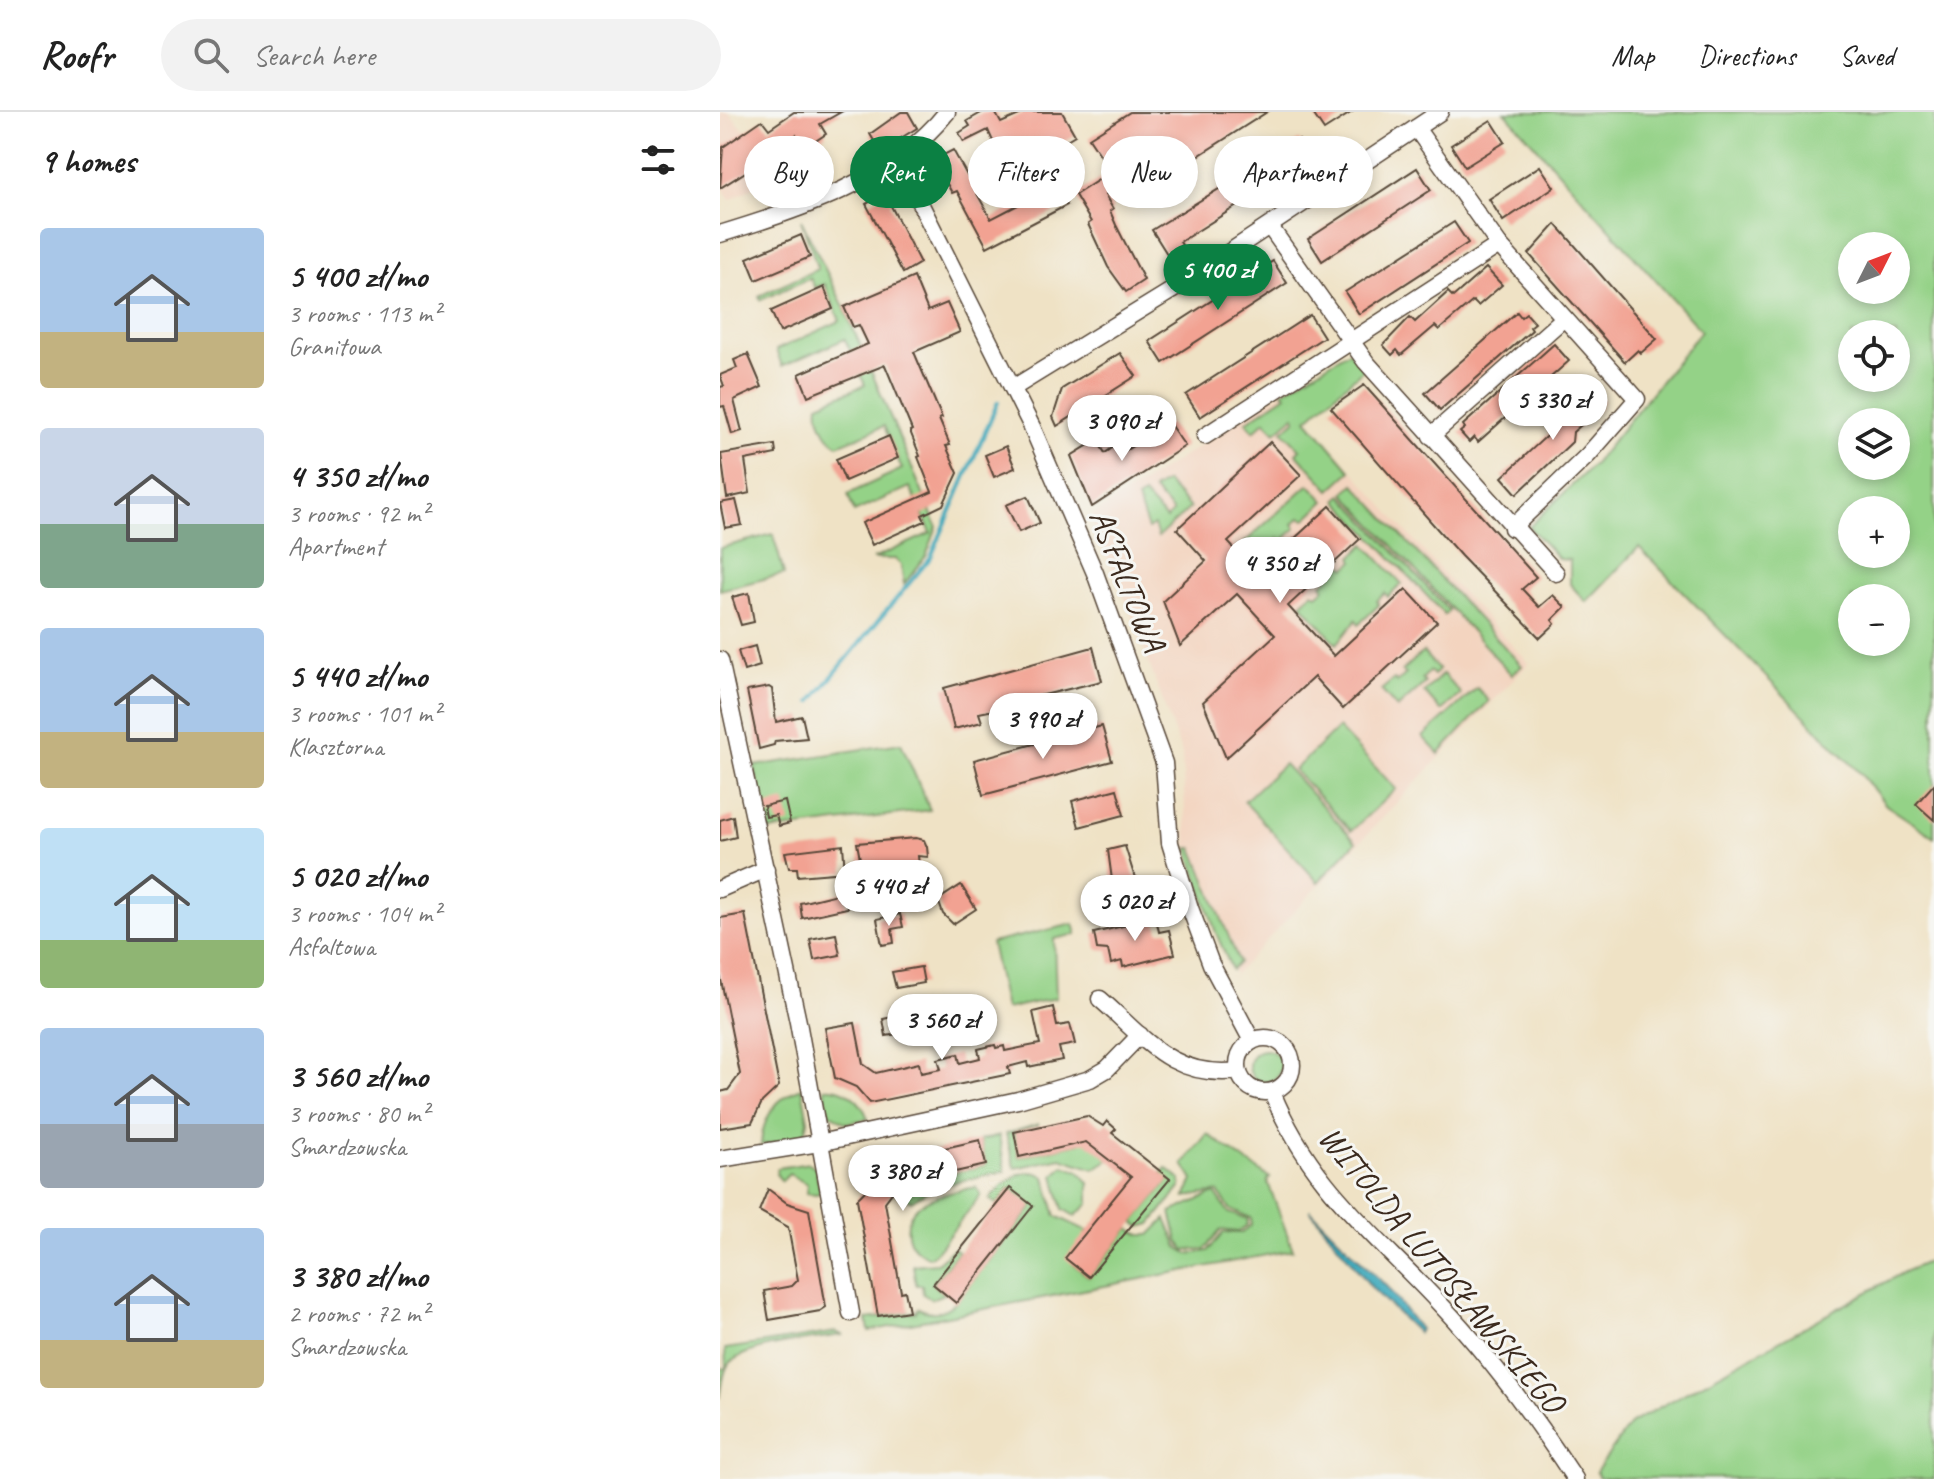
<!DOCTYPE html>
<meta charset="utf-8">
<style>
body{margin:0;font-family:Caveat,sans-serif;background:#f2f2f2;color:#222;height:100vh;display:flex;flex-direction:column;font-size:30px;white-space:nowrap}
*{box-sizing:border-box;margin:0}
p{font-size:26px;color:#767676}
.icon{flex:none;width:44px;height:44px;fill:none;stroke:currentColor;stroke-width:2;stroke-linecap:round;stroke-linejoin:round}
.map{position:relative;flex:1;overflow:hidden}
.sheet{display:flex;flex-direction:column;background:#fff;width:720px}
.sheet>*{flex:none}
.top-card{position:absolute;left:24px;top:24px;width:760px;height:72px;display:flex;gap:16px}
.needle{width:52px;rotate:48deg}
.fabs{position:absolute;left:1118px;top:120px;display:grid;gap:16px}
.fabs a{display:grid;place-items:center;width:72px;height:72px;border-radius:50%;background:#fff;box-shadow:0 4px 12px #0003;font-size:40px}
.price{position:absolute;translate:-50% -68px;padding:0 18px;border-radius:28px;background:#fff;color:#222;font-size:26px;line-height:52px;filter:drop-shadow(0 2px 4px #0008)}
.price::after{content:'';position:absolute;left:50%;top:48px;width:24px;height:18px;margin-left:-12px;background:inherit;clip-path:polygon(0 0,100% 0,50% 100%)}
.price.on{background:#0b8043;color:#fff}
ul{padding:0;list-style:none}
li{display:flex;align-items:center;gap:24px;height:200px;padding:0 40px}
li span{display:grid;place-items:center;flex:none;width:224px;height:160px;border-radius:8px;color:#555}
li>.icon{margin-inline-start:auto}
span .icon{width:96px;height:96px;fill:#fffc;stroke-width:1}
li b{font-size:34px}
h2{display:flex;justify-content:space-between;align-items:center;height:96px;padding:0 40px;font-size:34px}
.tag{padding:0 28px;border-radius:36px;background:#fff;box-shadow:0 4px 12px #0003;font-size:28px;line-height:72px}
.tag.on{background:#0b8043;color:#fff}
header{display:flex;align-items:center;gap:48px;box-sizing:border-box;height:112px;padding:0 40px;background:#fff;border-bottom:2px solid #e0e0e0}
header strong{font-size:38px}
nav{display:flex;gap:44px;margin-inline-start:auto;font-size:28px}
.search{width:560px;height:72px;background:#f2f2f2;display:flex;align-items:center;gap:20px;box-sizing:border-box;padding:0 28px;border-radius:44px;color:#767676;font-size:30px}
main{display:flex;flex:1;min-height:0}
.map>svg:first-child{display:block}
.built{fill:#f3d4bf}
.green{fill:#94d287;stroke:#687e52;stroke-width:2;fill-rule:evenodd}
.water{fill:#3ca9bb;stroke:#3c6a6c;stroke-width:2}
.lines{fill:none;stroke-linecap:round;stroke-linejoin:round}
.stream{stroke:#3ca9bb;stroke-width:4}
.building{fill:#f2a292}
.minor-casing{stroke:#564637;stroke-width:19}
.minor{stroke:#fff;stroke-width:16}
.labels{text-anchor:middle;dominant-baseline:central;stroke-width:6;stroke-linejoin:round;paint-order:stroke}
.street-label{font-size:34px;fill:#3b2a1e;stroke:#f6f6f2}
</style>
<header>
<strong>Roofr</strong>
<div class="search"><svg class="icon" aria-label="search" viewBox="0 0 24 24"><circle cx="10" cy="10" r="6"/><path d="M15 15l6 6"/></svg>Search here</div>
<nav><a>Map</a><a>Directions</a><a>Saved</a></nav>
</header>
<main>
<section class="sheet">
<h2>9 homes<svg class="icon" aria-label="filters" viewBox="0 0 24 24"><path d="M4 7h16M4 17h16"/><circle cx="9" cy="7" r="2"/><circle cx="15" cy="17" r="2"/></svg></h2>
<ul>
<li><span style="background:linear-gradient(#a9c7e8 65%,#c2b280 0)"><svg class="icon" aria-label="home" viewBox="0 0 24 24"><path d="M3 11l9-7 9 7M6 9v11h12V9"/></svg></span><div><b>5 400 zł/mo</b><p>3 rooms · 113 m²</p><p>Granitowa</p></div></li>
<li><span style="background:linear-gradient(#c9d6e8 60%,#7fa58c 0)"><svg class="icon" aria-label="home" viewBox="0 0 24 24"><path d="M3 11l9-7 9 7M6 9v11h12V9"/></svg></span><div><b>4 350 zł/mo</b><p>3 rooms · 92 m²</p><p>Apartment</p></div></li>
<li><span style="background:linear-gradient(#a9c7e8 65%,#c2b280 0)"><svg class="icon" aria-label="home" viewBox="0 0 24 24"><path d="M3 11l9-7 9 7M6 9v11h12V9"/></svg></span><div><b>5 440 zł/mo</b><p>3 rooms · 101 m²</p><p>Klasztorna</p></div></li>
<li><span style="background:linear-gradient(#bfe0f5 70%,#8fb573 0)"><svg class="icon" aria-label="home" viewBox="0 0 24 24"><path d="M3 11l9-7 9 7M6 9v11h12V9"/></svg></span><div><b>5 020 zł/mo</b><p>3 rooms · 104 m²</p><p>Asfaltowa</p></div></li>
<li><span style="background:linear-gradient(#a9c7e8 60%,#9aa5b1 0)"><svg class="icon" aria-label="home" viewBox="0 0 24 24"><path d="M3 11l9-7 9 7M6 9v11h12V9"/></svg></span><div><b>3 560 zł/mo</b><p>3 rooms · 80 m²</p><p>Smardzowska</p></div></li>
<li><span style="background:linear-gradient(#a9c7e8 70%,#c2b280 0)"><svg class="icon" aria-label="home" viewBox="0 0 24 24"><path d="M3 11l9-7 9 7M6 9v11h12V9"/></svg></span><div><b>3 380 zł/mo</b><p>2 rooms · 72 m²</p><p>Smardzowska</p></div></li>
</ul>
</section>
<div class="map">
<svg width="1214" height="1367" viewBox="0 0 1214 1367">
<rect width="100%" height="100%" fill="#f6f6f2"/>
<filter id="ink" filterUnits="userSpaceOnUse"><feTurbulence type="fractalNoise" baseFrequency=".0125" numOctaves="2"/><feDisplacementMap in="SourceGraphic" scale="16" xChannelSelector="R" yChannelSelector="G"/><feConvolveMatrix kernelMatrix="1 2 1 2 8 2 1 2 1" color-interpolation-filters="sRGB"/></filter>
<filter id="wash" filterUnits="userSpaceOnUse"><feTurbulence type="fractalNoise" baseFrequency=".006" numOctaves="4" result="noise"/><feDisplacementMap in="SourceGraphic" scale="32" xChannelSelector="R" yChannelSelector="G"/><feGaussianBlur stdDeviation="1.8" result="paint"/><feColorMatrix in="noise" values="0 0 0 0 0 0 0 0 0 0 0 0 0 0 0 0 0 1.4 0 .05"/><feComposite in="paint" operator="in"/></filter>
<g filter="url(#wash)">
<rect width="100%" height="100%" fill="#efe2c5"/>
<g class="built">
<polygon points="0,0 8,0 26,20 41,43 35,47 46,68 10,88 0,71"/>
<polygon points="563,280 722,460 809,551 515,862 496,821 467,733 462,642 409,496 370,405"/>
</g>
<g class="green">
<path d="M785,0H1214V725L1166,693L1141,662L919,435L866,490L850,472V448L839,447L809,415L875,351L981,219ZM1132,134H1176V178H1132ZM1132,222H1176V266H1132ZM1132,310H1176V354H1132ZM1132,398H1176V442H1132ZM1132,486H1176V530H1132Z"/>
<path d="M81,108L124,195L217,415L206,444L184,472L181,453L175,447H153L211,421L190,375L134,400L128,382L182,357L164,314L118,333C105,325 97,307 99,292L145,273L125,227L62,254L56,238L120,209L105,172L95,176L90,166L41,188L39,184L98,157Z"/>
<polygon points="629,239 644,257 587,307 631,359 610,378 576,341 580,337 563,319 576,307 574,304 556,320 545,309 534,319 526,310 566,283 563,280"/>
<polygon points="446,370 470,396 438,425 434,413 428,417 417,387 424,383 446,407 453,400 433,378"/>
<polygon points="589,372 605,389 585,408 581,405 573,412 576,416 563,429 559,426 551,433 554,437 541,448 524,431"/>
<polygon points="634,372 802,554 792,563 624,381"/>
<polygon points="622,383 729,499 725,503 617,388"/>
<polygon points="53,422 64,462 0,478 0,436"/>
<polygon points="645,432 682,472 668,485 665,481 657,489 659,493 639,512 636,508 617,532 581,492 593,480 597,483 605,476 602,472 623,453 626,456 634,449 632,445"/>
<polygon points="703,540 719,558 714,563 710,559 702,567 705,571 677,596 661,578 674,567 677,570 686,562 682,559"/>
<polygon points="723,562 741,582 721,599 704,580"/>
<polygon points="757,576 769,589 719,642 703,625"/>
<polygon points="618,616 676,677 631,719 574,658"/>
<polygon points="181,631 210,698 49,719 34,654"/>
<polygon points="564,652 636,730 598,770 524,689"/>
<polygon points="468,736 473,736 519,850 512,858 496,821"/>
<polygon points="354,812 357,822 334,827 336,886 285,897 271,831"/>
<circle cx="545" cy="954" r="16"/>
<path d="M82,976L88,1009L84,1025L41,1033C42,1007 56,984 82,976Z"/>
<path d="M104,976C124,974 142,988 148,1007L126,1011L109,1001Z"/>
<polygon points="319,1012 294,1020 299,1045 360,1031 364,1027 390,1047 374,1057 341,1046 295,1056 286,1022"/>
<path d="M487,1022L550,1066L547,1068L573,1138L149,1219L147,1207L196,1200L198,1196C215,1204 223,1200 236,1190L313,1095L290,1076L277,1092L270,1087C282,1072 305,1051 325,1065L336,1104L367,1119L353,1152L369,1165L409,1116L421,1123H430L446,1107L458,1135L469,1142L488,1139L503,1121H522L531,1113V1106L511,1098L498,1080L465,1085L473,1068L463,1052Z"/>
<polygon points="279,1024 285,1059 214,1075 191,1089 172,1080 178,1073 266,1053 260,1028"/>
<polygon points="89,1051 95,1055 100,1080 97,1082 86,1081 87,1072 69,1062 62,1069 56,1062 58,1056"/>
<polygon points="344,1054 359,1059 369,1071 369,1092 355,1104 343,1097 334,1063"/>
<polygon points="446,1056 461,1068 461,1075 431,1112 420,1115 414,1110 449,1068 442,1061"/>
<path d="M256,1075L261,1083L215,1141L209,1145C198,1141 190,1133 188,1122C182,1086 233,1080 256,1075Z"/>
<polygon points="495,1081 509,1101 528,1107 527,1113 518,1120 501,1118 485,1137 465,1138 458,1129 451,1100"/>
<polygon points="234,1136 238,1140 213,1172 224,1182 211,1187 203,1182 202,1173 196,1173 193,1153 217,1151"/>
<polygon points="1214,1147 1214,1367 879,1366 876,1360 911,1311 1184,1160"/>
<path d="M116,1220L122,1223C96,1228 21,1232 7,1255C3,1263 2,1276 0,1286V1257L6,1256L5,1237Z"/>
</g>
<polygon class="water" points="590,1098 667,1175 700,1217 698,1221 653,1177"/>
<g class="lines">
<polyline class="stream" points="91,590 211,445 278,290"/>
</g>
<g id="blocks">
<g class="building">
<polygon points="74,0 121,0 100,12 106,22 85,36 76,23 58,36 56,33 34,46 38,52 0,76 3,35 42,8 49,17"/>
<polygon points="181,0 188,0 197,16 160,39 150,22"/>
<polygon points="263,0 275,0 281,11 306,0 342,0 355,23 322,43 347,93 267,135 237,79 232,81 214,48 233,38 271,107 319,82 297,35 279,43 268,18 244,30 239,21 250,14 247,9"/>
<polygon points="410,0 547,0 450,62 432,24 387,53 369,26"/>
<polygon points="592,0 632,0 604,18"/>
<polygon points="771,8 785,30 745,55 731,33"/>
<polygon points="579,28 591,47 460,130 462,133 447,142 432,118"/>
<polygon points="820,54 834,75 783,109 769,87"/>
<polygon points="697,56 711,78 602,149 588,127"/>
<polygon points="380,67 388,81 385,83 393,97 390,99 396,113 424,168 406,180 388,155 368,112 371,110 355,83"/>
<polygon points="174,69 182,85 170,92 200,151 183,161 146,92 161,84 157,78"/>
<polygon points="734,110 748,131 639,202 625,180"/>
<polygon points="836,112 937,227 921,241 918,238 905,250 809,142"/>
<polygon points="81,123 90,145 36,168 27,146"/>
<polygon points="553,149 567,171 443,251 429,229"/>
<polygon points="766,156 782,173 758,194 753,189 719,218 715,214 681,243 677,238 672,243 663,233 690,205 695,210 728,180 733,185"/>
<polygon points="194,165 208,199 227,191 240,220 194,240 222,306 219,307 230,333 226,334 238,361 223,393 202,403 205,409 152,433 142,411 212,380 198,345 200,344 190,319 192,318 165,253 88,284 79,262 148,232 139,213 133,215 124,195"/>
<polygon points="104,175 113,197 60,220 51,199"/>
<polygon points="797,200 801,205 806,201 815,211 810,215 812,218 720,298 705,281"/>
<polygon points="590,203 604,225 480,305 466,283"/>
<polygon points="834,232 849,249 758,330 754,325 749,330 740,320 745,316 743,313"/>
<polygon points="400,241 416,264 337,314 333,305 342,277"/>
<polygon points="28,242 42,275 14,288 22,319 12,322 4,294 0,295 0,275 4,274 0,263 17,256 14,248"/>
<polygon points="644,273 816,465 802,477 819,495 833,483 845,495 832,508 835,512 820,526 741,444 611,296"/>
<polygon points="866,278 870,283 875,279 884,289 879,293 881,296 853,320 852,330 797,382 782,365 847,305 842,299"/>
<polygon points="449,311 465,334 372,395 351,344 377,328 385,341 398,332 403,340"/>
<polygon points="169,324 178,346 125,369 116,347"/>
<polygon points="550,330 581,363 508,430 537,461 610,394 640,427 568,494 614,544 686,477 717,510 623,597 594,565 506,646 483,590 555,523 517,482 460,534 443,489 486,449 457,417"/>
<polygon points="55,333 56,342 25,348 30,381 7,386 1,342"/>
<polygon points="286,334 295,356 274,365 265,343"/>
<polygon points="308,384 320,411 299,420 286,393"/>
<polygon points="16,388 22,413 5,416 0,391"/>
<polygon points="29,481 34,510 21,513 12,485"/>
<polygon points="35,534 40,554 24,559 18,539"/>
<polygon points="373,535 382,569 274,595 274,598 259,601 262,610 234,617 224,576"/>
<polygon points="49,575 52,577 56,610 82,604 87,626 55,629 54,633 39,637 27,579"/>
<polygon points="382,614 392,649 263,683 254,648"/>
<polygon points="1214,672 1214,708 1196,692"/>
<polygon points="397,677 404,703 359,715 352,689"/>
<polygon points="65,689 70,711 59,714 56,703 46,705 44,694"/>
<polygon points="13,704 16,725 0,729 0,708"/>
<polygon points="196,726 204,728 207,735 208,745 198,744 199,753 142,758 137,731"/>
<polygon points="123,733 125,760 78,764 77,756 69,756 65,740"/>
<polygon points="405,734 414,763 420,768 417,776 419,788 400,792 392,768 388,738"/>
<polygon points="241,773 256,797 233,812 223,802 218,788"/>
<polygon points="125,780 127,796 82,806 80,791"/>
<polygon points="25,802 59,974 42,990 32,1011 0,1016 0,980 8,978 20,962 0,863 0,806"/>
<polygon points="180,802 183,815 172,817 174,831 162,833 157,807"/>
<polygon points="436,806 439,820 449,818 455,842 403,855 402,849 391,852 388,838 377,837 374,821"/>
<polygon points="116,822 120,843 94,848 90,827"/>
<polygon points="201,855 204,871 176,876 172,860"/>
<polygon points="233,892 242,892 246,910 166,924 163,907"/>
<polygon points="333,895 337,914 350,912 355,932 339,935 342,948 308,955 307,950 288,955 290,962 150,991 136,975 115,966 105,916 135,911 143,952 156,961 199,951 201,961 221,957 218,947 238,942 240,951 260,946 258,937 275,933 276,936 284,934 285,939 320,932 313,900"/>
<polygon points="367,1004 383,1014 387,1009 396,1017 392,1021 450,1067 369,1165 345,1146 411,1065 366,1030 299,1045 294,1020"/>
<polygon points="260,1028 266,1053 178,1073 165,1090 181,1180 185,1179 189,1199 158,1204 137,1087 152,1072 163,1050"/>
<polygon points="290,1076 313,1094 236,1191 213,1172"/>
<polygon points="48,1077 67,1091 89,1098 106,1195 100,1199 49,1208 44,1179 72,1174 78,1168 68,1115 39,1099"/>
</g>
</g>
</g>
<g filter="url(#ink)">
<use href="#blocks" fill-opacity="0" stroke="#564637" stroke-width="2"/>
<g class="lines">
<g class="minor-casing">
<g id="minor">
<polyline points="696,16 779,133 917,287 868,343 792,416"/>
<polyline points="178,47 312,315 375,461 444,651 450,731 470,796 491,852 532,929"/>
<polyline points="550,115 646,250 836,461"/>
<path d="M0,122C80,98 174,67 227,0"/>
<polyline points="293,276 451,179 720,0"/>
<polyline points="485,324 779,133"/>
<polyline points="711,324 844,206"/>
<polyline points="0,548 78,910 131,1201"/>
<polyline points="0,777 46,757"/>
<path d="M380,887C425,926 452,967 518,959"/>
<circle cx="545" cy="953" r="27"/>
<path d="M552,980C590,1074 654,1121 721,1193C771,1246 815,1306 855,1367"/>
<polyline points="0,1047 99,1031 298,988 370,967 387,957 420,923"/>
</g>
</g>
<use href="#minor" class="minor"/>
</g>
</g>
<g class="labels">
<g class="street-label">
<text transform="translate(408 468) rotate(68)">ASFALTOWA</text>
<text transform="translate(722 1157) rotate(50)">WITOLDA LUTOSŁAWSKIEGO</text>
</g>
</g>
</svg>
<div class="fabs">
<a><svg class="needle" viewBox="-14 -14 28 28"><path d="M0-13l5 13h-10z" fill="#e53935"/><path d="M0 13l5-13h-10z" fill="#767676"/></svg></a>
<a><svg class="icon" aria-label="locate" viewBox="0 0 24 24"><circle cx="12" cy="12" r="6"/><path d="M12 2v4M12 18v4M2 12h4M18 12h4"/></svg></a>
<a><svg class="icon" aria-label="layers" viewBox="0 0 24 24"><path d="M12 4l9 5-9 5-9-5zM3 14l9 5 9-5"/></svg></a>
<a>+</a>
<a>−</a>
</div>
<b class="price on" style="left:498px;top:200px">5 400 zł</b>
<b class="price" style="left:833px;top:330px">5 330 zł</b>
<b class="price" style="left:402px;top:351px">3 090 zł</b>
<b class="price" style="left:560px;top:493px">4 350 zł</b>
<b class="price" style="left:323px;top:649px">3 990 zł</b>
<b class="price" style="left:169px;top:816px">5 440 zł</b>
<b class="price" style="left:415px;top:831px">5 020 zł</b>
<b class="price" style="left:222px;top:950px">3 560 zł</b>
<b class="price" style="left:183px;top:1101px">3 380 zł</b>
<div class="top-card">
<a class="tag">Buy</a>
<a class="tag on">Rent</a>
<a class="tag">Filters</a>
<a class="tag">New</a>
<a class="tag">Apartment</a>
</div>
</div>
</main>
